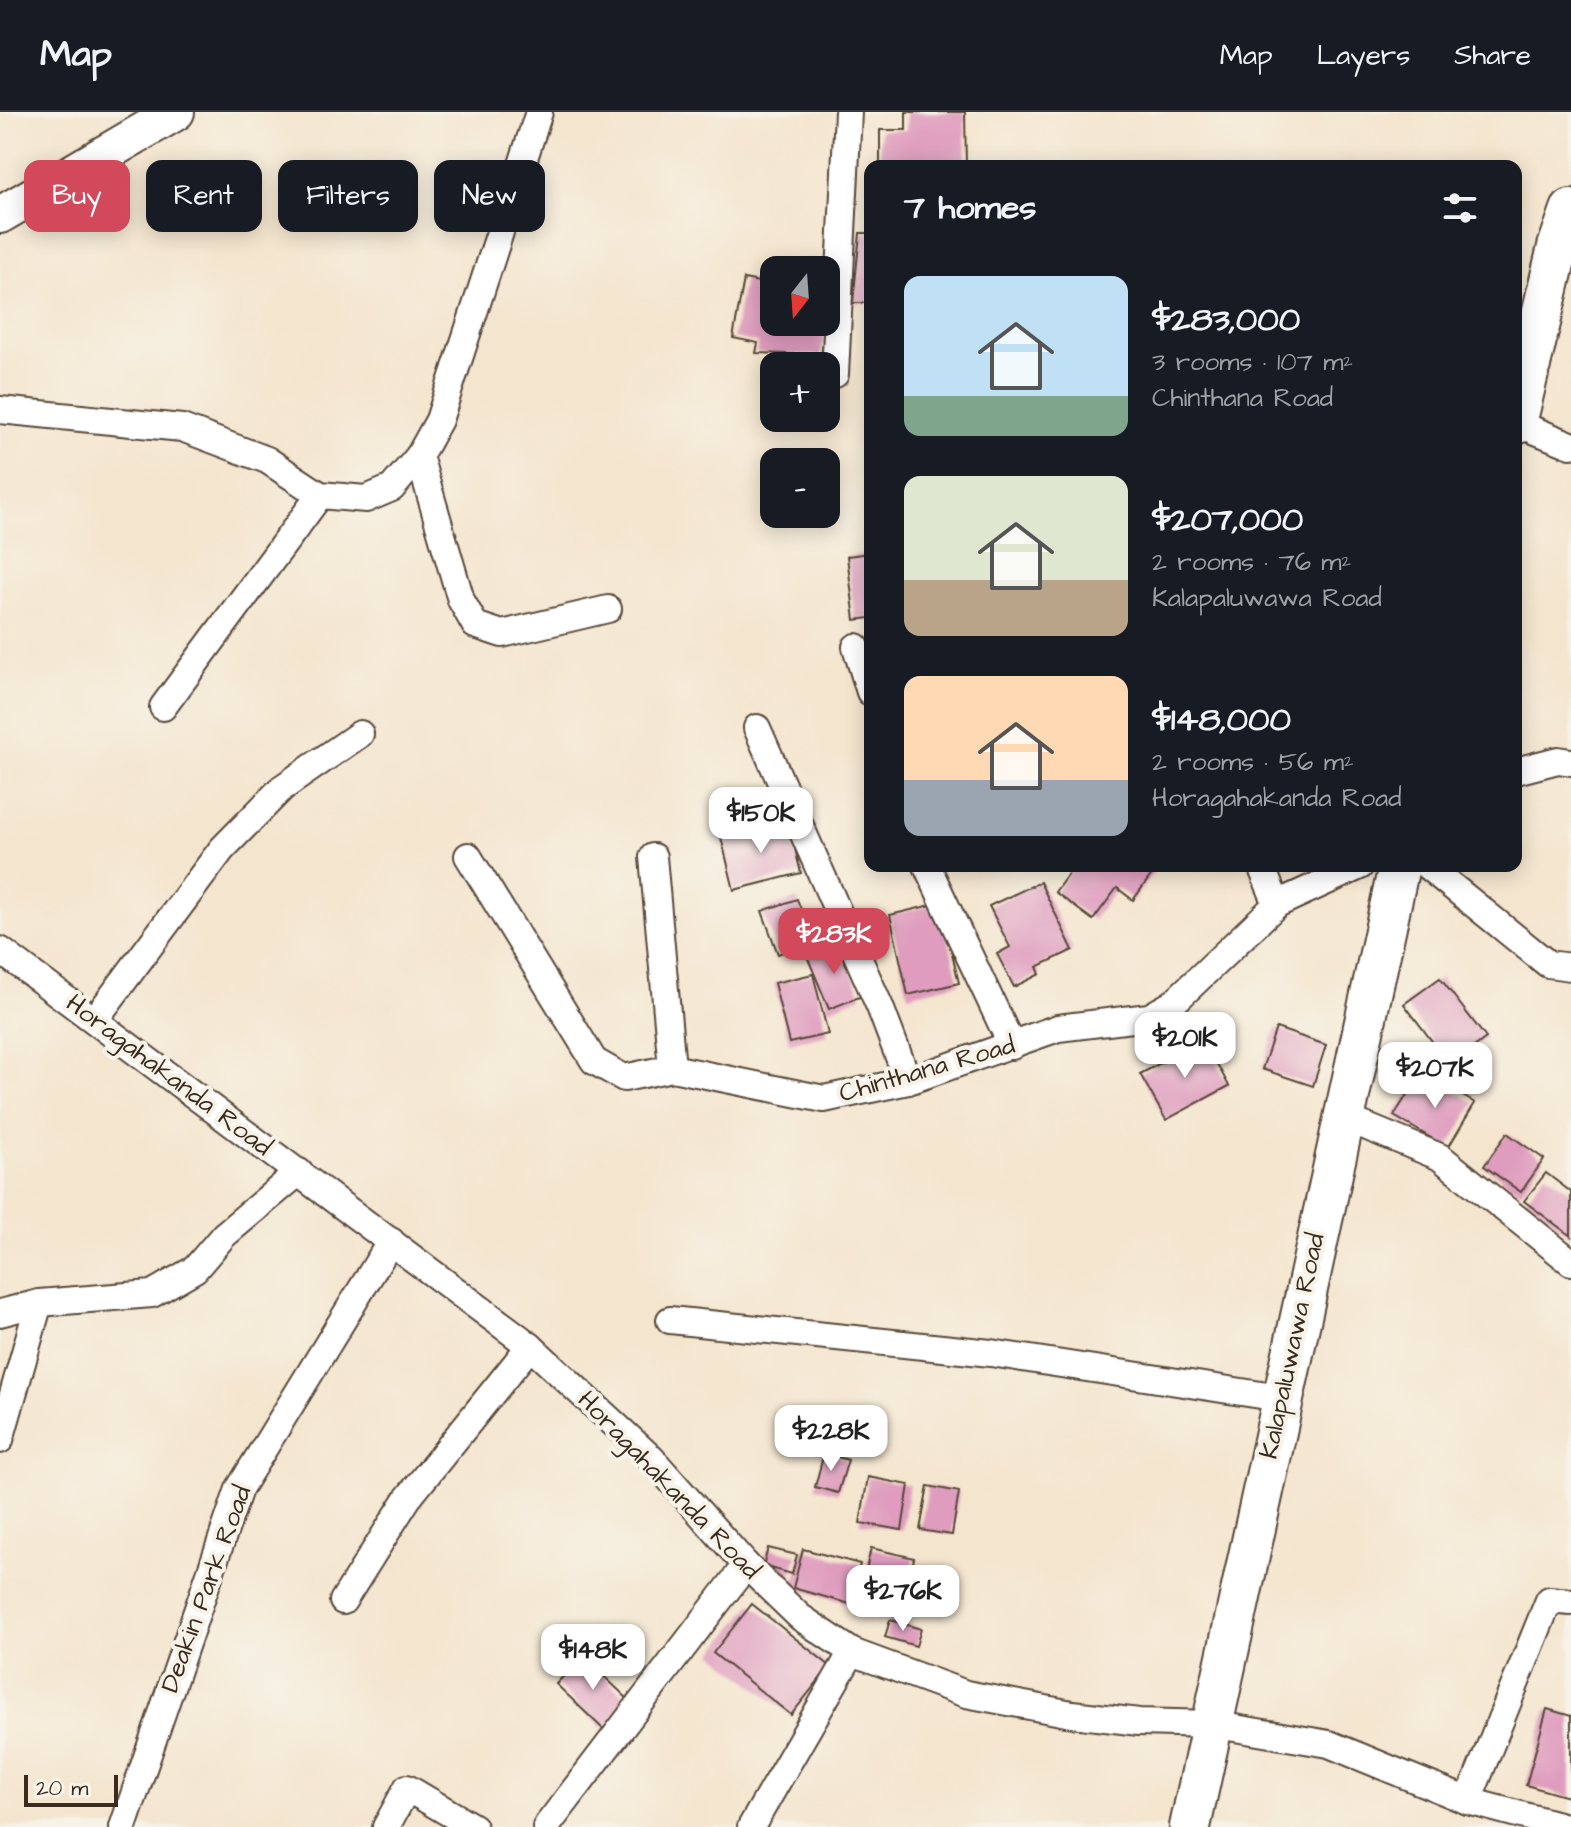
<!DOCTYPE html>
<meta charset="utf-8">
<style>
body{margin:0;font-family:"Architects Daughter",sans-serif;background:#242831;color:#f1f3f6;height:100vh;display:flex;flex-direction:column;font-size:30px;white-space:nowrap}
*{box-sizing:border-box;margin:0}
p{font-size:26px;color:#9ea1a6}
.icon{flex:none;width:44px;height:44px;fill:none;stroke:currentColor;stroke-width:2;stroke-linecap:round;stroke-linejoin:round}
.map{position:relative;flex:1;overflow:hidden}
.details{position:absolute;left:864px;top:48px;width:658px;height:712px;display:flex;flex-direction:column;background:#171b24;border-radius:16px;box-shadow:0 4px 20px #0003}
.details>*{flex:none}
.top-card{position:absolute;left:24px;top:48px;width:720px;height:72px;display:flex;gap:16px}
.needle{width:52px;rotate:197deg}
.tools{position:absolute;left:760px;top:144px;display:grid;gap:16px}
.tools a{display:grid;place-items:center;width:80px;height:80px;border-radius:16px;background:#171b24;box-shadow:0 4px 20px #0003;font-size:40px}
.scale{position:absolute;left:24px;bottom:20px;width:94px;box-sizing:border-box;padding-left:8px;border:4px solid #3b2a1e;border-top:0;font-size:22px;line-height:28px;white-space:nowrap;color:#3b2a1e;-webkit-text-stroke:6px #f7f3e8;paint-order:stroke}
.price{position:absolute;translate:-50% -68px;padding:0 18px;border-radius:16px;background:#fff;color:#222;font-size:26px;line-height:52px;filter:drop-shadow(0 2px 4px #0008)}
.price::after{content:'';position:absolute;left:50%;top:48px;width:24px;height:18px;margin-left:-12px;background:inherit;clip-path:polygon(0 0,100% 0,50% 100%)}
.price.active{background:#d1495b;color:#fff}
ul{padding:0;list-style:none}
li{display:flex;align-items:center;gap:24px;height:200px;padding:0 40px}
li span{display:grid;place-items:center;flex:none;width:224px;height:160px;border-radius:16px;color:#555}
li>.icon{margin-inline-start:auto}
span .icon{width:96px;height:96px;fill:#fffc;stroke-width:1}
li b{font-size:34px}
h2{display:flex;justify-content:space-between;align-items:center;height:96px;padding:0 40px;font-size:34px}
.chip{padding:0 28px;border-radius:16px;background:#171b24;box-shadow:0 4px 20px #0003;font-size:28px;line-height:72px}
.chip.active{background:#d1495b;color:#fff}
header{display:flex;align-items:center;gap:48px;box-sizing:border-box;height:112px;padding:0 40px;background:#171b24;border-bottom:2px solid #363941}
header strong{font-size:38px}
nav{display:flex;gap:44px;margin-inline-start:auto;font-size:28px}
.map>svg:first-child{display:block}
.building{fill:#df9cbe}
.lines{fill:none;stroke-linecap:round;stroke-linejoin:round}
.street-casing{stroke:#574638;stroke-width:30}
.secondary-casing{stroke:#574638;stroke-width:40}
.primary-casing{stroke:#574638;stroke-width:44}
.street{stroke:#fff;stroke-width:26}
.secondary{stroke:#fff;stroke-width:36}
.primary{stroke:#fff;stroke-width:40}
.labels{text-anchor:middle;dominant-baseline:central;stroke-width:8;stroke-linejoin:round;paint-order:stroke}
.street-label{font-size:26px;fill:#3b2a1e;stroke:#f7f3e8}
</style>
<header>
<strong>Map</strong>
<nav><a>Map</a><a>Layers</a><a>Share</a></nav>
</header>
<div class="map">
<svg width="1571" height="1715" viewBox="0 0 1571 1715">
<rect width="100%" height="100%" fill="#f7f3e8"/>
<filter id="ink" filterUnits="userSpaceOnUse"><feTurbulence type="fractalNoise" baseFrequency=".0125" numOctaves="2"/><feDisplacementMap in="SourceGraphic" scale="16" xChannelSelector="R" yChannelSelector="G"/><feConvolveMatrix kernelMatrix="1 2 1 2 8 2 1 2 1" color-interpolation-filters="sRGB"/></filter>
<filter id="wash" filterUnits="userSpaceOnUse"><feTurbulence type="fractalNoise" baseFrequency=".006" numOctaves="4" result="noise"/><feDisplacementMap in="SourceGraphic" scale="32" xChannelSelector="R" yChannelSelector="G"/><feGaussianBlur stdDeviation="1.8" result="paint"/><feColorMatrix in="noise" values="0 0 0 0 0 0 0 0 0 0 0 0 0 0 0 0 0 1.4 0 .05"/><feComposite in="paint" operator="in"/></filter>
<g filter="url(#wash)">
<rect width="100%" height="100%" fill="#f4e5ce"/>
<g id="blocks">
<g class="building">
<polygon points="906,0 965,0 966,54 880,54 880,18 906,18"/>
<polygon points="860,121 870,121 870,191 853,191"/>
<polygon points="744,167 774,173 774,210 827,210 821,243 756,241 758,231 733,226"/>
<polygon points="870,441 870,506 855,508 847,444"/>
<polygon points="788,709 801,761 734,778 721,725"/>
<polygon points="1074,754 1158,754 1133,788 1117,776 1093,808 1055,780"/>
<polygon points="1040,770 1073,838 1037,855 1040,862 1014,875 997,842 1010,835 989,794"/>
<polygon points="797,787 813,829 778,842 762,799"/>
<polygon points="940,791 959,871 908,883 890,803"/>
<polygon points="839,831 862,884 829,897 807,844"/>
<polygon points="813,862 828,922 789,931 774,871"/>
<polygon points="1440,866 1486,926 1450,953 1404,892"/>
<polygon points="1276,916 1326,933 1313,974 1262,957"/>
<polygon points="1204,928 1229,974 1166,1008 1140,962"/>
<polygon points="1421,960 1475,991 1448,1036 1394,1004"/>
<polygon points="1507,1021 1544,1047 1521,1080 1484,1054"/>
<polygon points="1546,1061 1571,1080 1571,1124 1524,1089"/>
<polygon points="824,1341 848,1348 838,1381 815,1375"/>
<polygon points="868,1365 909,1373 902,1418 860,1411"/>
<polygon points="928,1374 959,1380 952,1423 920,1418"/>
<polygon points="768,1436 797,1443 792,1462 763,1454"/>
<polygon points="871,1436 914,1446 901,1504 858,1493"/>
<polygon points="803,1437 860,1452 850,1492 793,1476"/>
<polygon points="752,1492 830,1554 791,1603 713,1541"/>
<polygon points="890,1508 921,1517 916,1534 885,1525"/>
<polygon points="583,1544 630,1589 603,1617 556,1572"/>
<polygon points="1547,1597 1571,1604 1571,1686 1526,1673"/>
</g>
</g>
</g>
<g filter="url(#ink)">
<use href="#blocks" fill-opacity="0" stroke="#574638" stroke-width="2"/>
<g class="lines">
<g class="street-casing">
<g id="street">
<polyline points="539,0 439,308 419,344 461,488 475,513 502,522 608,497"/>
<polyline points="835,262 848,0"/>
<polyline points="0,298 182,316 267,348 320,383 366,387 392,376 419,344"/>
<polyline points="1516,311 1571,333"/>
<polyline points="856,535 870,580"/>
<polyline points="163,595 320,383"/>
<polyline points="757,616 880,895 908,969"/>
<polyline points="1516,659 1558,648 1571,650"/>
<polyline points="468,744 594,949 624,966 672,956 824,987 908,969 1058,916 1149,905 1172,892 1277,792 1360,754"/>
<polyline points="653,745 672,956"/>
<polyline points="927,754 1012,934"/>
<polyline points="1261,754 1277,792"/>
<polyline points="1427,754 1548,852 1571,855"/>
<polyline points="0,838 530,1234 651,1346 746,1453 800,1505 852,1540 966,1582 1072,1602 1139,1610 1211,1612 1329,1632 1468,1689 1566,1715"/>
<polyline points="96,906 222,737 282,676 360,622"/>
<polyline points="1343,1005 1440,1045 1571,1150"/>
<polyline points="0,1201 39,1191 152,1182 195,1157 224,1123 299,1060"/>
<polyline points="670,1208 991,1241 1280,1286"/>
<polyline points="0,1328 39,1191"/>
<polyline points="343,1489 408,1386 530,1234"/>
<polyline points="1468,1689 1549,1488 1571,1490"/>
<polyline points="123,1715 239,1377 391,1129"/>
<polyline points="386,1715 407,1676 473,1715"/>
<polyline points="546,1715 746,1453"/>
<polyline points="751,1715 852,1540"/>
</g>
</g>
<g class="secondary-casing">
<polyline id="secondary" points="0,103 176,0"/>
</g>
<g class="primary-casing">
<g id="primary">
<polyline points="1516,312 1558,135 1571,98"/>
<polyline points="1190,1715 1399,754"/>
</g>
</g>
<use href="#street" class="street"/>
<use href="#secondary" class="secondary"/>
<use href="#primary" class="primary"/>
</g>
</g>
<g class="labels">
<g class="street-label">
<text transform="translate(927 957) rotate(-16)">Chinthana Road</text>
<text transform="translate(169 963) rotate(37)">Horagahakanda Road</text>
<text transform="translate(1292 1234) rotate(-78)">Kalapaluwawa Road</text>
<text transform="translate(669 1373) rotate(46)">Horagahakanda Road</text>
<text transform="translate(206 1477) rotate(-70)">Deakin Park Road</text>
</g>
</g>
</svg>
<div class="tools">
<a><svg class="needle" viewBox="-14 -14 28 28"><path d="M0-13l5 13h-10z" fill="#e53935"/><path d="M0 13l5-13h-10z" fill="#9ea1a6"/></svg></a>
<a>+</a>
<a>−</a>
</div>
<div class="scale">20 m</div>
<b class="price" style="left:761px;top:743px">$150K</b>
<b class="price active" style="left:834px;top:864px">$283K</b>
<b class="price" style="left:1185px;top:968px">$201K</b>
<b class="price" style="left:1435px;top:998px">$207K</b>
<b class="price" style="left:831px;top:1361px">$228K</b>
<b class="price" style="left:903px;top:1521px">$276K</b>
<b class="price" style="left:593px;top:1580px">$148K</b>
<div class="top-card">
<a class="chip active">Buy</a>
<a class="chip">Rent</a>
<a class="chip">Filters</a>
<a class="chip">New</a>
</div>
<section class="details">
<h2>7 homes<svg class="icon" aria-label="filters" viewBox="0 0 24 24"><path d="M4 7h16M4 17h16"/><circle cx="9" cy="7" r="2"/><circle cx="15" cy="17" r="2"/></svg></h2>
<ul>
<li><span style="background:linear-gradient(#bfe0f5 75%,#7fa58c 0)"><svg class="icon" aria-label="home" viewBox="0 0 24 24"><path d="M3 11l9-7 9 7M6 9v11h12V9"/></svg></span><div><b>$283,000</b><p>3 rooms · 107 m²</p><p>Chinthana Road</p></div></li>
<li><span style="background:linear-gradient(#dfe7d0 65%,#b9a48a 0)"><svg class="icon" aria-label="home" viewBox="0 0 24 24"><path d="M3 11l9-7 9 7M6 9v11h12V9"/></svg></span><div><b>$207,000</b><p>2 rooms · 76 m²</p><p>Kalapaluwawa Road</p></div></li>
<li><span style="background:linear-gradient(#ffd9b3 65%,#9aa5b1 0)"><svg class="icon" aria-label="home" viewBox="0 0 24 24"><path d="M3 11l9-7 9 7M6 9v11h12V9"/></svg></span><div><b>$148,000</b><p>2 rooms · 56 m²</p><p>Horagahakanda Road</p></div></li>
</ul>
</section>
</div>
